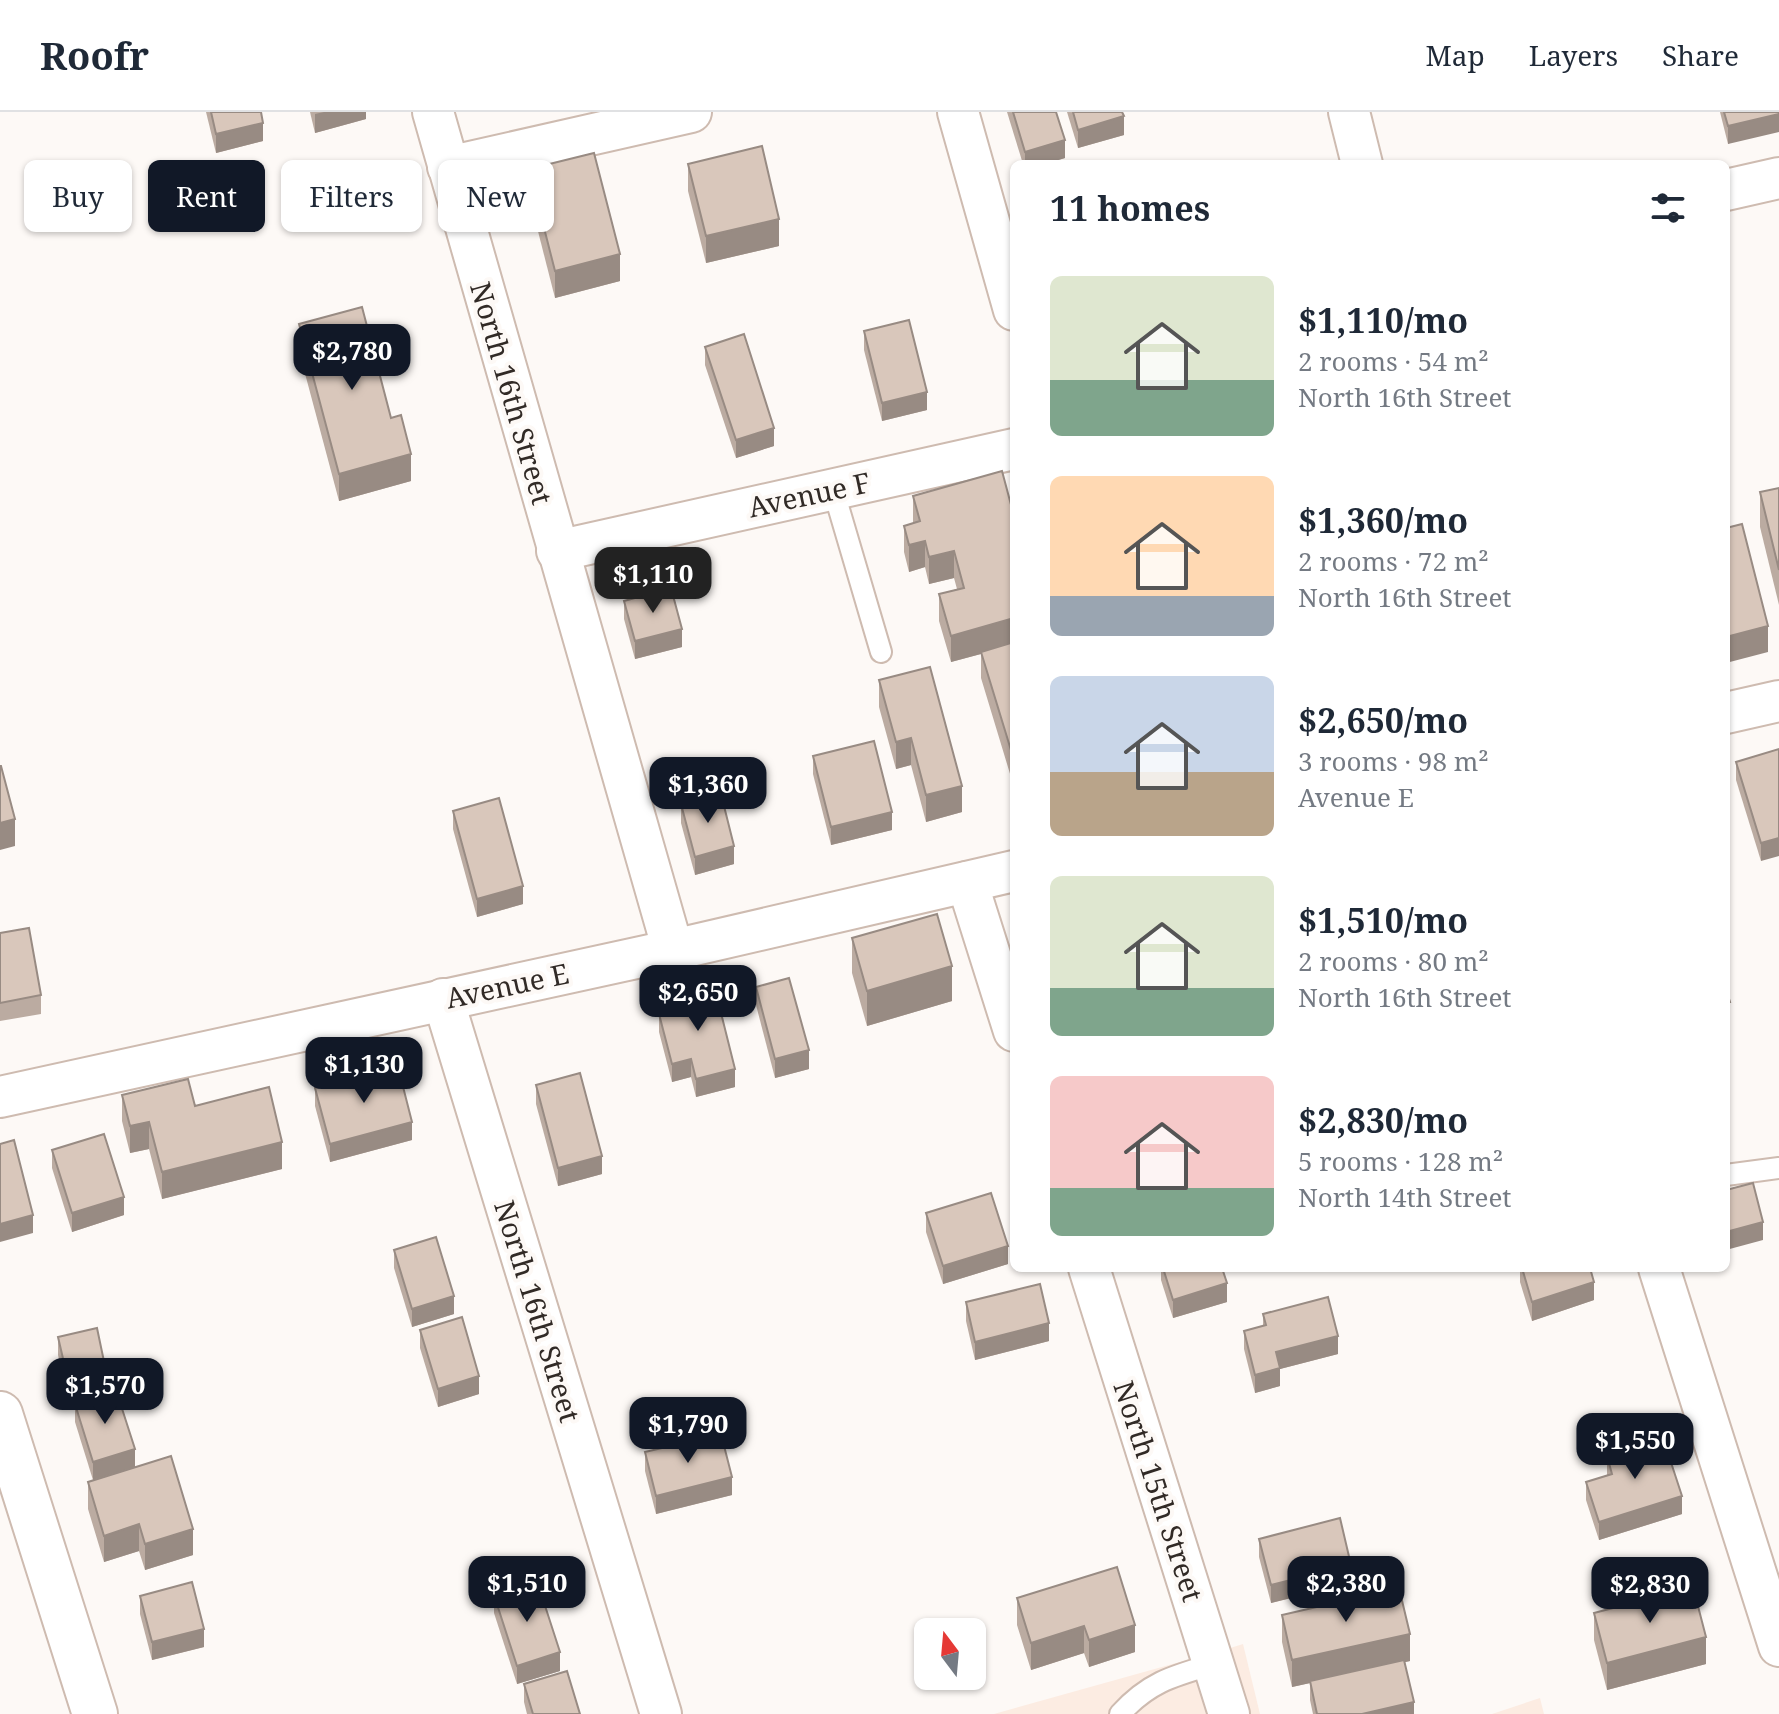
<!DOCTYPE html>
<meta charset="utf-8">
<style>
body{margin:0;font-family:"Noto Serif",serif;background:#f6f6f7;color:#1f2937;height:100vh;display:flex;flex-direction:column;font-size:30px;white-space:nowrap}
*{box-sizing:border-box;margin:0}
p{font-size:26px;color:#747a83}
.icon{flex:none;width:44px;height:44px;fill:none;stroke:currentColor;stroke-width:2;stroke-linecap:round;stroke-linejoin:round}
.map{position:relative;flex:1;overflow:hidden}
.details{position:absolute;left:1010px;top:48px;width:720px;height:1112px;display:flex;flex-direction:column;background:#fff;border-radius:12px;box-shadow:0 2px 6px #0004}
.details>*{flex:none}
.hud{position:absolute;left:24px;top:48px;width:760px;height:72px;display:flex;gap:16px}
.needle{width:52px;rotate:344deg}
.tools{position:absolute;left:914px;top:1506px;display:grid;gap:16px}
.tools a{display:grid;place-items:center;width:72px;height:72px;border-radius:12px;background:#fff;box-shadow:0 2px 6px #0004;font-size:40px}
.price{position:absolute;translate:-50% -68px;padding:0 18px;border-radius:16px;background:#111827;color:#fff;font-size:26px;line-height:52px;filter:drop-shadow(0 2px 4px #0008)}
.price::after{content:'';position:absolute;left:50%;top:48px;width:24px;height:18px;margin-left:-12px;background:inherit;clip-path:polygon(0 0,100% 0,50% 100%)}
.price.selected{background:#222;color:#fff}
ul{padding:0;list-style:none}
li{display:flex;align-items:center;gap:24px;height:200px;padding:0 40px}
li span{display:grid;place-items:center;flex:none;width:224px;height:160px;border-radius:12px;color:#555}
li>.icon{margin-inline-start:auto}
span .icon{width:96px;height:96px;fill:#fffc;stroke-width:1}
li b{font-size:34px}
h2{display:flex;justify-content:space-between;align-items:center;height:96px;padding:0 40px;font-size:34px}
.chip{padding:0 28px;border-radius:12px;background:#fff;box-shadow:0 2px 6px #0004;font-size:28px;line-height:72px}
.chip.selected{background:#111827;color:#fff}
header{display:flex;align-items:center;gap:48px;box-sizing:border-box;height:112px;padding:0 40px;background:#fff;border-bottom:2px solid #e0e1e3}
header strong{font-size:38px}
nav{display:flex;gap:44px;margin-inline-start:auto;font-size:28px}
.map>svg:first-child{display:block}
.built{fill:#fcece2}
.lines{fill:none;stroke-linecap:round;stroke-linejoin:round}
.lane-casing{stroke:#cebbb0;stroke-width:24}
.street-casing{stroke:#cebbb0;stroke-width:44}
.secondary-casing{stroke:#cebbb0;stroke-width:48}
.lane{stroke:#fff;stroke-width:20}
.street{stroke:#fff;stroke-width:40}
.secondary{stroke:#fff;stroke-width:44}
.wall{fill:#bbaba1}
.shaded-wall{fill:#988b83}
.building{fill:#d9c7bb;stroke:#988b83;stroke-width:2}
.labels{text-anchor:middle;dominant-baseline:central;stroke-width:8;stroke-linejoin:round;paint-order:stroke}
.street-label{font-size:28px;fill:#312a26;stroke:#fdf9f6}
</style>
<header>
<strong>Roofr</strong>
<nav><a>Map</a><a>Layers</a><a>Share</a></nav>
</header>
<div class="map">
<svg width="1779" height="1602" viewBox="0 0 1779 1602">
<rect width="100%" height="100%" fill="#fdf9f6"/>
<g class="built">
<polygon points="1243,1532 1260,1602 1248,1602 1227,1537"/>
<polygon points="1194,1546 1211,1602 994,1602"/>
<polygon points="1540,1586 1544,1602 1492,1602"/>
</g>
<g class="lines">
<g class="lane-casing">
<g id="lane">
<polyline points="833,377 881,540"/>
<polyline points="1726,1063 1779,1056"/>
<path d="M1120,1602C1149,1570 1173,1564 1214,1552"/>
</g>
</g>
<g class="street-casing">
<g id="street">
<polyline points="433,0 673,838"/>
<polyline points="958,0 1014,198"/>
<polyline points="1349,0 1362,52"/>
<polyline points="448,55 691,0"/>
<polyline points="1726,78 1779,66"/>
<polyline points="557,439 1014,337"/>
<polyline points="1726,601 1779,589"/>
<polyline points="967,770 1014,919"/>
<polyline points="443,887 661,1602"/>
<polyline points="0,985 673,838 1014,759"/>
<polyline points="1089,1156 1229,1602"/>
<polyline points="1659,1156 1779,1534"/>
</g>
</g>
<g class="secondary-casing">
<polyline id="secondary" points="0,1302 95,1602"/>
</g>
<use href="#lane" class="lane"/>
<use href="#street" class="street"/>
<use href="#secondary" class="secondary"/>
</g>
<g class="wall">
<polygon points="206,0 261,0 263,29 216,41"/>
<polygon points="310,0 366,0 366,7 315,21"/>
<polygon points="1007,0 1056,0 1065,46 1045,52 1023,52"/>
<polygon points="1067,0 1122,0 1124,23 1078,36"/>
<polygon points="1720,0 1779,0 1728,32"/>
<polygon points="688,52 779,134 706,151 688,79"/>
<polygon points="529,57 620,169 555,186 529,84"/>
<polygon points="299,212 391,306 411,369 339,389 299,239"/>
<polygon points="864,219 927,298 882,309 864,238"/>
<polygon points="705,235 774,334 736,346 705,253"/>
<polygon points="1779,376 1779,493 1760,415 1760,380"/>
<polygon points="913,384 1014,404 1014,675 981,566 981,542 951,550 939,509 939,482 957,477 954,466 929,472 925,455 909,460 904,440 904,414 913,411"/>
<polygon points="624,489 682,535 635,547 624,507"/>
<polygon points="879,568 962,700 926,710 911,653 896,657 879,595"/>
<polygon points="1779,637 1761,749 1736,668 1736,650"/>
<polygon points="813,644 892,718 831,733 813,662"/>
<polygon points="681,692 734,752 695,763 681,711"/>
<polygon points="453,699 523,792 477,805 453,717"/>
<polygon points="0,821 41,883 41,902 0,909"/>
<polygon points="852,826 952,889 867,914 852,861"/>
<polygon points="756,875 809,957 775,966 756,893"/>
<polygon points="679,882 735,975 696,985 691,965 672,970 659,920 659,902 679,897"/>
<polygon points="536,973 602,1062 558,1074 536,992"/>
<polygon points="315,976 412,1028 330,1050 315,994"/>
<polygon points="122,983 195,994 282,1057 162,1087 149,1037 130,1041 122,1009"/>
<polygon points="52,1038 124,1103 72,1120 52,1056"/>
<polygon points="926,1101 1008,1152 943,1172 926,1120"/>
<polygon points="394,1138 454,1202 412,1215 394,1156"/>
<polygon points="1161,1156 1222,1156 1227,1190 1173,1206 1161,1168"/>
<polygon points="1520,1156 1590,1156 1594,1188 1532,1209 1520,1170"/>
<polygon points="966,1190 1049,1229 975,1248 966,1209"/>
<polygon points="1263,1202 1338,1242 1280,1257 1280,1274 1255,1281 1244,1237 1244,1219 1263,1214"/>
<polygon points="420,1218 479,1282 438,1295 420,1236"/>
<polygon points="58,1225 106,1277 68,1287 58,1243"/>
<polygon points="116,1278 93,1368 75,1310 75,1292"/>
<polygon points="645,1340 732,1383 656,1402 645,1359"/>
<polygon points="1607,1344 1682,1402 1599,1428 1586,1388 1586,1370 1607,1363"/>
<polygon points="88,1370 193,1443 145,1458 139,1439 104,1450 88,1397"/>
<polygon points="1259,1427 1351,1471 1271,1491 1259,1445"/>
<polygon points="494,1483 560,1559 517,1572 494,1501"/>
<polygon points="140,1484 204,1535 152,1548 140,1502"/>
<polygon points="1017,1486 1135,1513 1135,1540 1089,1555 1084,1541 1031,1558 1017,1513"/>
<polygon points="1594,1501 1706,1552 1607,1578 1594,1528"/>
<polygon points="1282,1503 1410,1549 1405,1550 1414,1602 1313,1602 1310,1588 1310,1571 1292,1575 1282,1530"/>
<polygon points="524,1572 580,1602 527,1602 524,1590"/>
</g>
<g class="shaded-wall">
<polygon points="324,0 366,0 366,7 315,21 315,2"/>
<polygon points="1779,2 1779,20 1728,32 1728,14"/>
<polygon points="1124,4 1124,23 1078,36 1078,18"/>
<polygon points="263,11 263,29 216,41 216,22"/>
<polygon points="1065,28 1065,46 1045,52 1025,52 1025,40"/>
<polygon points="779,107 779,134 706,151 706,124"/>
<polygon points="620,142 620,169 555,186 555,159"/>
<polygon points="927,280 927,298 882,309 882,291"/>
<polygon points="774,316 774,334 736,346 736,328"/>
<polygon points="411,342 411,369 339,389 339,362"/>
<polygon points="925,429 925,455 909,460 909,433"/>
<polygon points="954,439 954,466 929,472 929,445"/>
<polygon points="1014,506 1014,533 951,550 951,524"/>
<polygon points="1768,514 1768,540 1726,551 1726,525"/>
<polygon points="682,517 682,535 635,547 635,529"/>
<polygon points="911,626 911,653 896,657 896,630"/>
<polygon points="962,674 962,700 926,710 926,683"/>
<polygon points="892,700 892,718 831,733 831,715"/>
<polygon points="15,707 15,734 0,738 0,711"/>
<polygon points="1779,726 1779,744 1761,749 1761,731"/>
<polygon points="734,734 734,752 695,763 695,745"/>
<polygon points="523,774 523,792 477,805 477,787"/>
<polygon points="952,854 952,889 867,914 867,879"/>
<polygon points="1730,890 1730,908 1726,909 1726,891"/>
<polygon points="809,938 809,957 775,966 775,947"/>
<polygon points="691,947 691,965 672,970 672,952"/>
<polygon points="735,957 735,975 696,985 696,967"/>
<polygon points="149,1010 149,1037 130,1041 130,1014"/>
<polygon points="412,1010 412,1028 330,1050 330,1032"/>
<polygon points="282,1030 282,1057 162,1087 162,1060"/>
<polygon points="602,1044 602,1062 558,1074 558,1056"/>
<polygon points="124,1085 124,1103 72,1120 72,1101"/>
<polygon points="33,1103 33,1121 0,1130 0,1112"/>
<polygon points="1763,1110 1763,1128 1726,1138 1726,1120"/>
<polygon points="1008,1134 1008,1152 943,1172 943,1154"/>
<polygon points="1594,1170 1594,1188 1532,1209 1532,1190"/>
<polygon points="1227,1171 1227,1190 1173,1206 1173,1188"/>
<polygon points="454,1184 454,1202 412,1215 412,1197"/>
<polygon points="1049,1211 1049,1229 975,1248 975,1230"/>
<polygon points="1338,1224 1338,1242 1280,1257 1280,1274 1255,1281 1255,1263 1276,1240"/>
<polygon points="106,1259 106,1277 68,1287 68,1268"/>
<polygon points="479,1264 479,1282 438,1295 438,1277"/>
<polygon points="135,1337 135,1355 93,1368 93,1350"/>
<polygon points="732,1365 732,1383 656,1402 656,1384"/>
<polygon points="1682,1384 1682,1402 1599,1428 1599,1410"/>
<polygon points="139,1412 139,1439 104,1450 104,1424"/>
<polygon points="193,1417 193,1443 145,1458 145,1432"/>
<polygon points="1351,1453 1351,1471 1271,1491 1271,1473"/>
<polygon points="1135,1513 1135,1540 1089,1555 1089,1528"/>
<polygon points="1084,1514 1084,1541 1031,1558 1031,1531"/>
<polygon points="204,1517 204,1535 152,1548 152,1530"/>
<polygon points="1410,1522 1410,1549 1292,1575 1292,1548"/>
<polygon points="1706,1525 1706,1552 1607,1578 1607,1551"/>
<polygon points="560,1540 560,1559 517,1572 517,1554"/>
<polygon points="1414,1590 1414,1602 1362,1602"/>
</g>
<g class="building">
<polygon points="211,0 261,0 263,11 216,22"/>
<polygon points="1013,0 1056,0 1065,28 1025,40"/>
<polygon points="1073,0 1122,0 1124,4 1078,18"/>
<polygon points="1724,0 1779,0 1779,2 1728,14"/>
<polygon points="762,34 779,107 706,124 688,52"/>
<polygon points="594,41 620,142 555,159 529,57"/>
<polygon points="362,195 391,306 401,303 411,342 339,362 299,212"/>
<polygon points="909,208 927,280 882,291 864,219"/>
<polygon points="744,222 774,316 736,328 705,235"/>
<polygon points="1002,359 1014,404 1014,506 951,524 939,482 964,476 954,439 929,445 925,429 909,433 904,414 920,409 913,384"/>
<polygon points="1779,376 1779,458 1760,380"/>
<polygon points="1742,412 1768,514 1726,525 1726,416"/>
<polygon points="671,476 682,517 635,529 624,489"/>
<polygon points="1014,530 1014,648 981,540"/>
<polygon points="930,555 962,674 926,683 911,626 896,630 879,568"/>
<polygon points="874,629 892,700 831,715 813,644"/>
<polygon points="1779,637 1779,726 1761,731 1736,650"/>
<polygon points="0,654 1,654 15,707 0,711"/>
<polygon points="721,682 734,734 695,745 681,692"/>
<polygon points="499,686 523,774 477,787 453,699"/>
<polygon points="937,802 952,854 867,879 852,826"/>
<polygon points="29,816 41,883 0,891 0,821"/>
<polygon points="789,866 809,938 775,947 756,875"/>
<polygon points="714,873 735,957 696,967 691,947 672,952 659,902 683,896 679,882"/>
<polygon points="1726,877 1730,890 1726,891"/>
<polygon points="398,955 412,1010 330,1032 315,976"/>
<polygon points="580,961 602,1044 558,1056 536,973"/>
<polygon points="188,967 195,994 269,975 282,1030 162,1060 149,1010 130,1014 122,983"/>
<polygon points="104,1022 124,1085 72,1101 52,1038"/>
<polygon points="14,1028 33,1103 0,1112 0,1032"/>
<polygon points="1753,1071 1763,1110 1726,1120 1726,1078"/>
<polygon points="991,1081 1008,1134 943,1154 926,1101"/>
<polygon points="436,1125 454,1184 412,1197 394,1138"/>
<polygon points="1163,1156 1222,1156 1227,1171 1173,1188"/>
<polygon points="1522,1156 1590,1156 1594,1170 1532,1190"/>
<polygon points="1040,1172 1049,1211 975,1230 966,1190"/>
<polygon points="1328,1185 1338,1224 1276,1240 1280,1256 1255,1263 1244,1219 1266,1213 1263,1202"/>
<polygon points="462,1205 479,1264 438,1277 420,1218"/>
<polygon points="97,1216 106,1259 68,1268 58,1225"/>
<polygon points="116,1278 135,1337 93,1350 75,1292"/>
<polygon points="721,1322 732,1365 656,1384 645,1340"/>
<polygon points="1663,1326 1682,1384 1599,1410 1586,1370 1612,1362 1607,1344"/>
<polygon points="171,1344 193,1417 145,1432 139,1412 104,1424 88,1370"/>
<polygon points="1340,1406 1351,1453 1271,1473 1259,1427"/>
<polygon points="1117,1455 1135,1513 1089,1528 1084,1514 1031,1531 1017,1486"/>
<polygon points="537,1469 560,1540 517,1554 494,1483"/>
<polygon points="192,1470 204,1517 152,1530 140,1484"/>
<polygon points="1693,1475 1706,1525 1607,1551 1594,1501"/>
<polygon points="1399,1476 1410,1522 1292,1548 1282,1503"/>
<polygon points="1404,1548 1414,1590 1362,1602 1317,1602 1310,1569"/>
<polygon points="567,1559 580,1602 533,1602 524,1572"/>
</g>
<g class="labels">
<g class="street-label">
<text transform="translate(512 281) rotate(74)">North 16th Street</text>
<text transform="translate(809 382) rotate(-12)">Avenue F</text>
<text transform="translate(507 873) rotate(-12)">Avenue E</text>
<text transform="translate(538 1199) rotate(73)">North 16th Street</text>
<text transform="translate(1159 1379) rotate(72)">North 15th Street</text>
</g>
</g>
</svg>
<div class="tools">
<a><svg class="needle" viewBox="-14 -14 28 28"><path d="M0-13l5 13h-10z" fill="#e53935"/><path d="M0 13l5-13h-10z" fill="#747a83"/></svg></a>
</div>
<b class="price" style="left:352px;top:280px">$2,780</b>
<b class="price selected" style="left:653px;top:503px">$1,110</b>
<b class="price" style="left:708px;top:713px">$1,360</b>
<b class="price" style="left:698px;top:921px">$2,650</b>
<b class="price" style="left:364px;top:993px">$1,130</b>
<b class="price" style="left:105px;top:1314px">$1,570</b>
<b class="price" style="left:688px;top:1353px">$1,790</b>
<b class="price" style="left:1635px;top:1369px">$1,550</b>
<b class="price" style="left:527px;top:1512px">$1,510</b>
<b class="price" style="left:1346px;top:1512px">$2,380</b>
<b class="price" style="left:1650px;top:1513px">$2,830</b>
<div class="hud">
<a class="chip">Buy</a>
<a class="chip selected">Rent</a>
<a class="chip">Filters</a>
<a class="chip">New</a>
</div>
<section class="details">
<h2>11 homes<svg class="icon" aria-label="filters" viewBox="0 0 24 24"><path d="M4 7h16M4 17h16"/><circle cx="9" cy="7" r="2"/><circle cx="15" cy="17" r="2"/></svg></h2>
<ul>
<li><span style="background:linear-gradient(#dfe7d0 65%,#7fa58c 0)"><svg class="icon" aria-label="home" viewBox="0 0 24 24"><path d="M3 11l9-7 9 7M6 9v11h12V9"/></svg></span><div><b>$1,110/mo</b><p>2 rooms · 54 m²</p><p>North 16th Street</p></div></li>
<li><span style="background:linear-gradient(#ffd9b3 75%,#9aa5b1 0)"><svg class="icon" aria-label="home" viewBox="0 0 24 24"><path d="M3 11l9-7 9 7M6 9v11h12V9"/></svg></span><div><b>$1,360/mo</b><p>2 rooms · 72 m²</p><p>North 16th Street</p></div></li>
<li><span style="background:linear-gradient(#c9d6e8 60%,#b9a48a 0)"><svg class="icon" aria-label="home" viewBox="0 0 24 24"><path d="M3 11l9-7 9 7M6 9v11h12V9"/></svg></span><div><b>$2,650/mo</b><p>3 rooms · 98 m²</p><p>Avenue E</p></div></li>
<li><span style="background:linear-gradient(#dfe7d0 70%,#7fa58c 0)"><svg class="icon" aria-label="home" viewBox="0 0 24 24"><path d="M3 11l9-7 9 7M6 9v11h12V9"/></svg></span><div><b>$1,510/mo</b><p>2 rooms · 80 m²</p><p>North 16th Street</p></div></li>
<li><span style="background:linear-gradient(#f6c9c9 70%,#7fa58c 0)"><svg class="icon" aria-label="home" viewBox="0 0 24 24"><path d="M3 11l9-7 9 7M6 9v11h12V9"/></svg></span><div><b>$2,830/mo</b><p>5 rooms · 128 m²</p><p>North 14th Street</p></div></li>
</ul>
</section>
</div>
